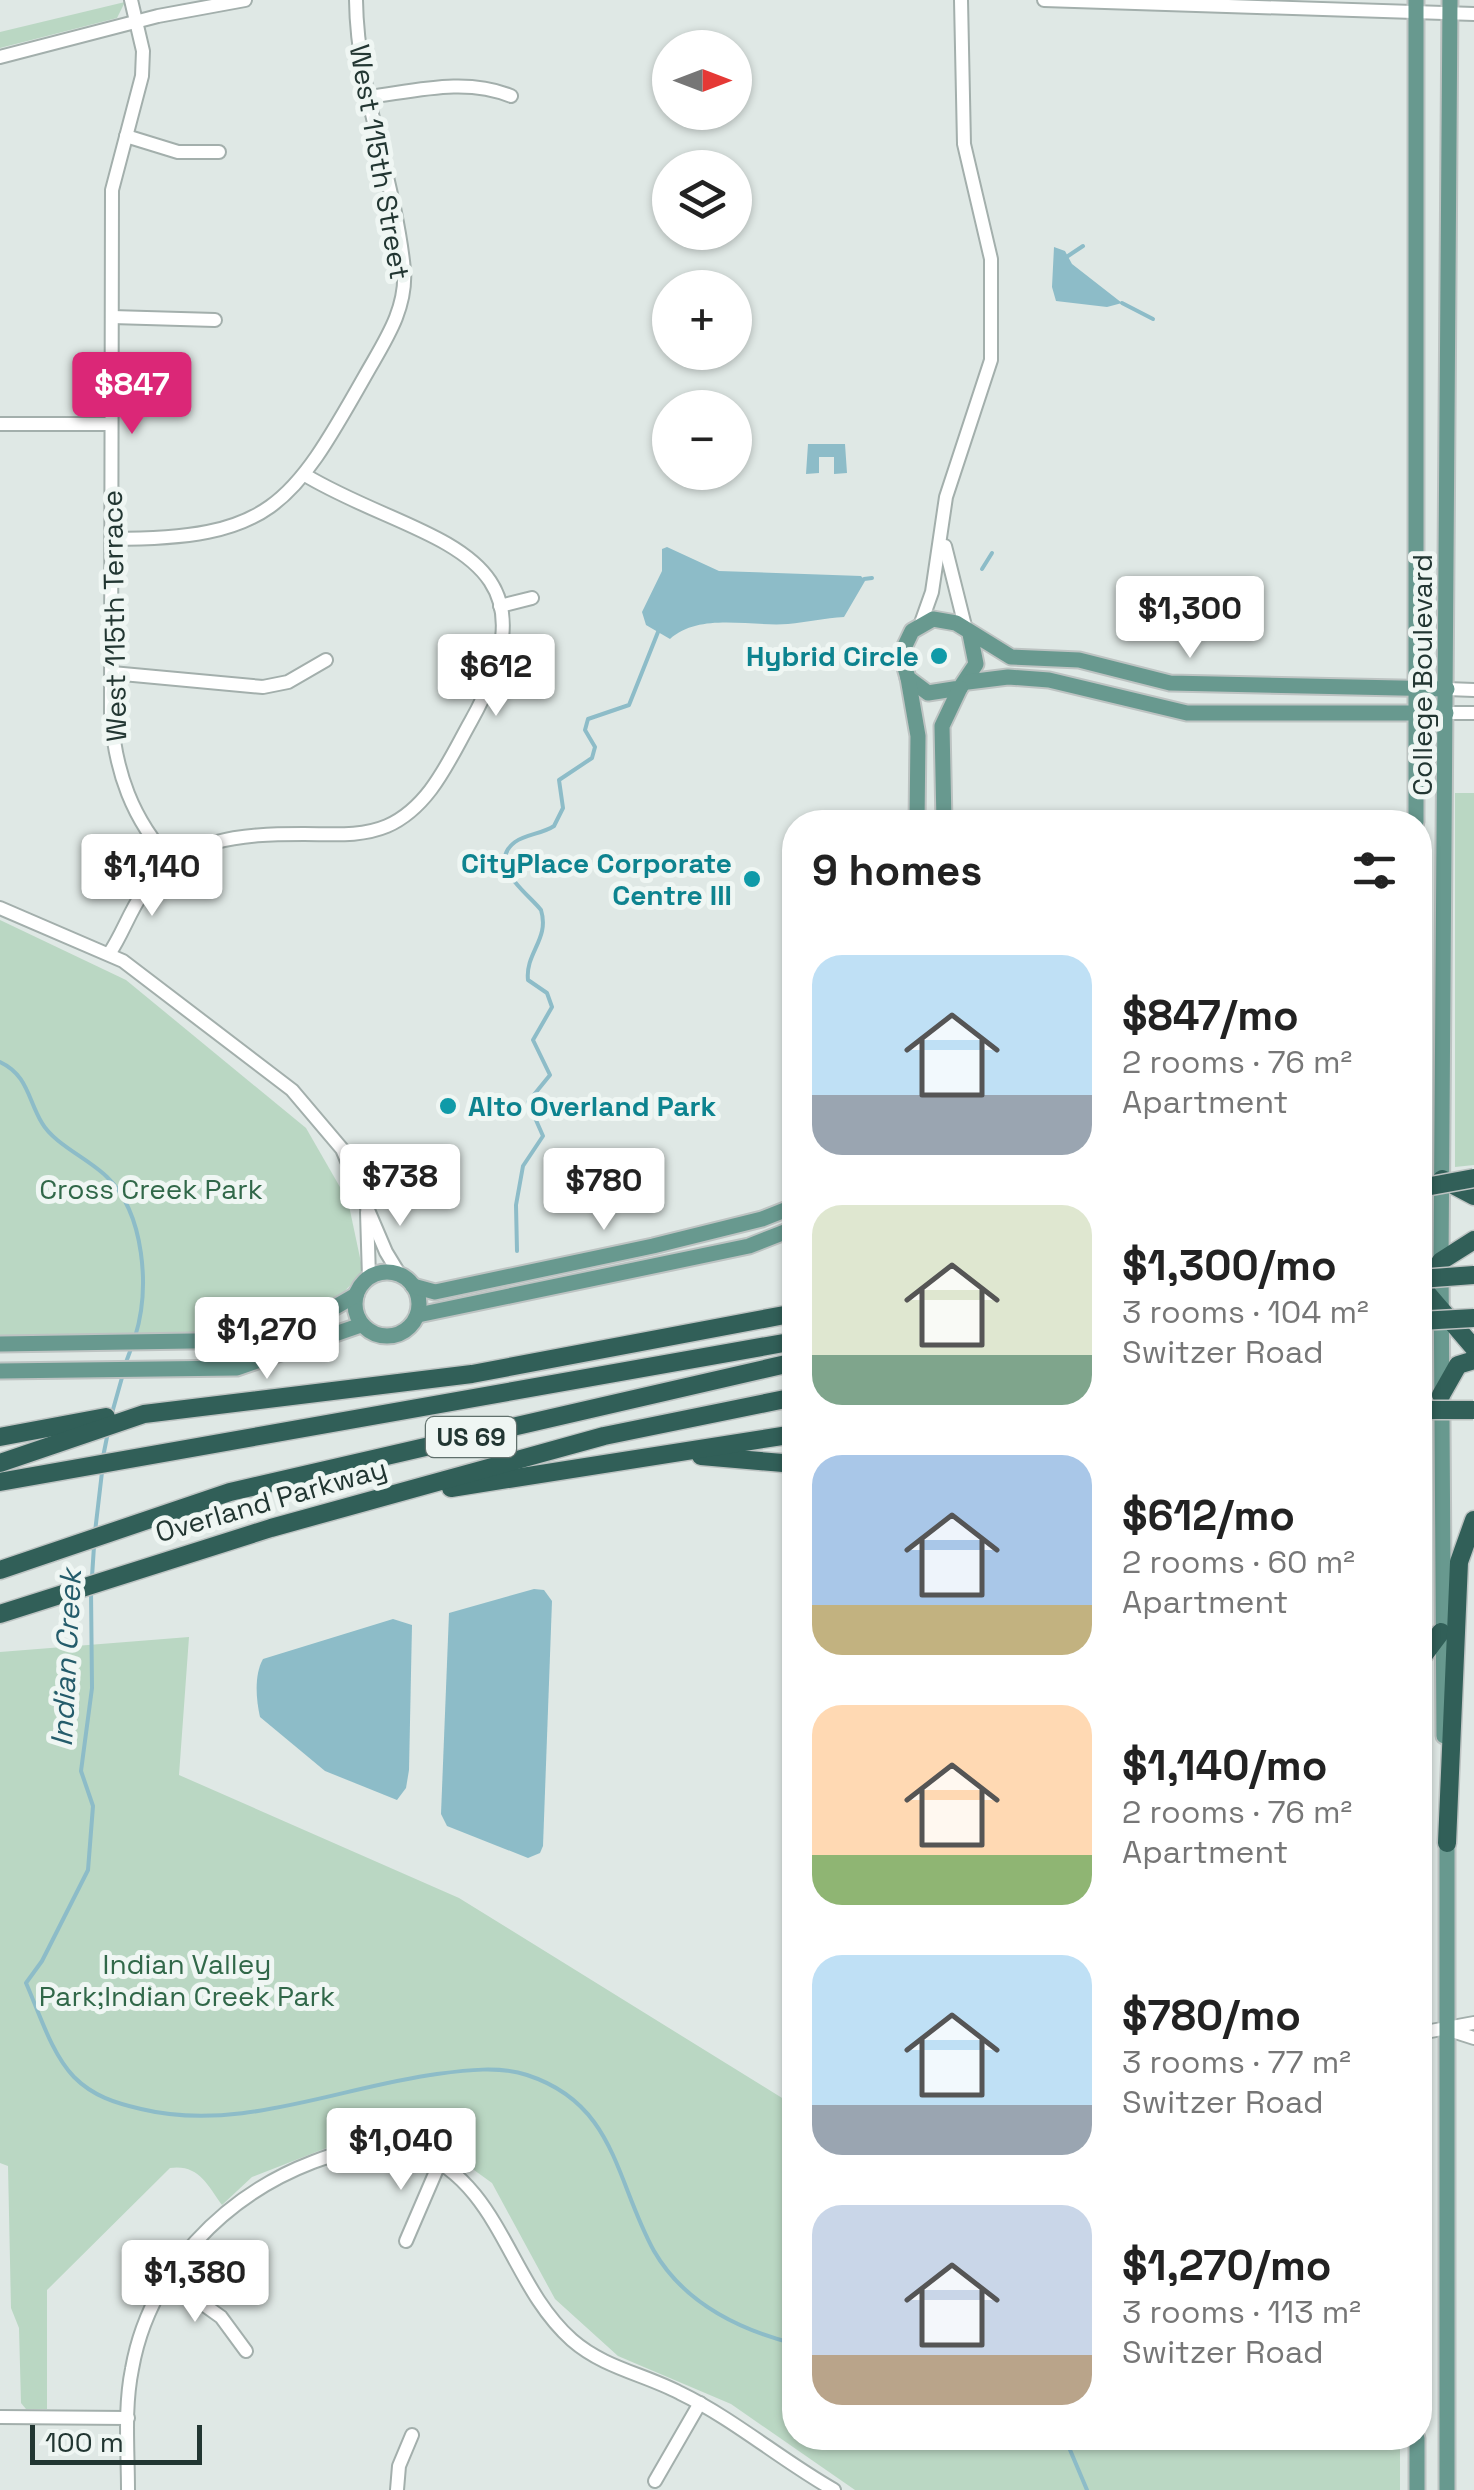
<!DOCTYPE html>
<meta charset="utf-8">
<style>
body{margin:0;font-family:"Space Grotesk",sans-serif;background:#f6f6f6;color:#222;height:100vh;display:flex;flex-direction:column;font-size:38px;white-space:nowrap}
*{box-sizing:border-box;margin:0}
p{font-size:32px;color:#767676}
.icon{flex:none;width:55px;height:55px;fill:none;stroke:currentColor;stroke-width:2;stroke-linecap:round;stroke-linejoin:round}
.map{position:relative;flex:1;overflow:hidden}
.sheet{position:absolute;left:782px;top:810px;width:650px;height:1640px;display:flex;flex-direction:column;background:#fff;border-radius:40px;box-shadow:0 2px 8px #0004}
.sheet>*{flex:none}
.needle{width:65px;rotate:90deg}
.controls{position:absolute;left:652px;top:30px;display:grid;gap:20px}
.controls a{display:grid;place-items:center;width:100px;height:100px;border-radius:50%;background:#fff;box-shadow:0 2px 8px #0004;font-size:50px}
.scale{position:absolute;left:30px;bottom:25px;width:172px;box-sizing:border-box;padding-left:10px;border:5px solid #223632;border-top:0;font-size:28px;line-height:35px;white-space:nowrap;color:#223632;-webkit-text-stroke:8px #eff6f3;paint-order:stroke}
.price{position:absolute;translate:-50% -85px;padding:0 22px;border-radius:10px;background:#fff;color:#222;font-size:32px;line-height:65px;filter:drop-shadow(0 2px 5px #0008)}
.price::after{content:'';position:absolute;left:50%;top:60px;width:30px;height:22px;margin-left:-15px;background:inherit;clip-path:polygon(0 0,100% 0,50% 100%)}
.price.on{background:#db2777;color:#fff}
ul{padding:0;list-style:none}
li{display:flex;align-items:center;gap:30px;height:250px;padding:0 30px}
li span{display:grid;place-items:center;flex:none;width:280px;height:200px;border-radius:30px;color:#555}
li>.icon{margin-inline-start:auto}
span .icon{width:120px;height:120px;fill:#fffc;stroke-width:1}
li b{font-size:42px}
h2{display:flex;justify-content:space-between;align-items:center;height:120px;padding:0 30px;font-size:42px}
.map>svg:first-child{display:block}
.green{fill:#bad7c3}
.water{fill:#8dbcc8}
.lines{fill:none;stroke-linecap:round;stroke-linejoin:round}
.stream{stroke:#8dbcc8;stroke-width:4}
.minor-casing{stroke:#a3afac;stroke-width:16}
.major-casing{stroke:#bdc3c2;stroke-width:19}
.highway-casing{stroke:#bdc3c2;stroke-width:21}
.minor{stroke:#fff;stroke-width:12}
.major{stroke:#68998f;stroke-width:15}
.highway{stroke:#315f58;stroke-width:18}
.highway-bridge-casing{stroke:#bdc3c2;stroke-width:21;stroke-linecap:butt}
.highway-bridge{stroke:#315f58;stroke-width:18}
.culture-dot{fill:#0f9aa8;stroke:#eff6f3;stroke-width:4}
.labels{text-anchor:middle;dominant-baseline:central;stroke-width:10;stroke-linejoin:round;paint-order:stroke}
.shield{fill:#eff6f3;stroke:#60706c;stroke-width:2.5}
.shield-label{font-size:25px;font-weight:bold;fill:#223632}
.street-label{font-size:28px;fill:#223632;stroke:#eff6f3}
.culture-label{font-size:28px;font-weight:bold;fill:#0d838f;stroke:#eff6f3;text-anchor:end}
.park-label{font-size:28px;fill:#316849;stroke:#eff6f3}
.water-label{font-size:30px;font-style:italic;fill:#245c6b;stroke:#eff6f3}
</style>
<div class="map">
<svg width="1474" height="2490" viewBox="0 0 1474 2490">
<rect width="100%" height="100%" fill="#dfe8e5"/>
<g class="green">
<polygon points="125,2 117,18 0,48 0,32"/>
<polygon points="1455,793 1474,793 1474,1165 1455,1167"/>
<polygon points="0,920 126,980 306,1128 348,1201 363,1272 339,1297 250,1337 0,1336"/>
<path d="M189,1637L179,1775L459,1898L795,2106V2438H1400V2490H855L731,2404L618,2356L555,2299L492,2183L438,2144L347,2140L252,2177L222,2205C207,2184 198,2164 170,2168L47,2290V2409H26L21,2403L19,2328L11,2308L8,2166L0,2163V1652Z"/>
</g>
<g class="water">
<polygon points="1054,247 1065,251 1072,264 1122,303 1107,307 1056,301 1052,287"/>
<polygon points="808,444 845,444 847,473 834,474 834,457 819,457 819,473 806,474"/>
<path d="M667,547L719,571L861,576L865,581L844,617C825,618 807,622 788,624C751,627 700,612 670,639L646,625L642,612L662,571V549Z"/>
<polygon points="534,1589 544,1590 552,1601 543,1846 540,1853 528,1858 447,1826 441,1814 449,1613"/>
<path d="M393,1619L412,1625L409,1770L406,1788L397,1800L325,1771L260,1717C256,1699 254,1675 263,1659Z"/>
</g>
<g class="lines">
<g class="stream">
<polyline points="1068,256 1083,246"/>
<polyline points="1122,303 1153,319"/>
<polyline points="982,569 992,553"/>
<polyline points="864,579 872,578"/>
<path d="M0,1062C28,1075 28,1100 42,1123C54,1144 89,1159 107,1177C145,1214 150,1289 135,1337"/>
<path d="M517,1251L516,1205L523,1166L543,1136L528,1102L550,1075L533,1040L552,1007L547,993L528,980C525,953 550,939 541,910C528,893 485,865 515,842C526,834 542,834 554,826L563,808L559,780L592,758L595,747L585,730L588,719L629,705L658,632"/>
<polyline points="125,1365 132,1346"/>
<polyline points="112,1413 123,1374"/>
<polyline points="103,1457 108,1432"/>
<polyline points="95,1532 102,1472"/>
<polyline points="92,1577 94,1546"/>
<path d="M91,1591L92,1688L81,1771L93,1806L88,1870L42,1961L26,1983C39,2012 51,2053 74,2077C93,2096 115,2103 141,2109C240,2133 339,2087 437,2074C466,2070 500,2066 527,2075C616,2104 615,2180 654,2251C684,2303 740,2330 795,2344"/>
<polyline points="1065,2438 1087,2490"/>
</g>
<g class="minor-casing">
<g id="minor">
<path d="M131,0L143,51L142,76L112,190L111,714C115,771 132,820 172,862"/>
<polyline points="1044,0 1474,14"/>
<polyline points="0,57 158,16 245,0"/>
<path d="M369,97C415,91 466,77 511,96"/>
<polyline points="126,136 178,152 219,152"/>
<polyline points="112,317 215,320"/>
<polyline points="0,424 111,424"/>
<path d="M112,539C270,539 291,507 365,376C384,342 407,310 404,270C395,179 357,92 356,0"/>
<polyline points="945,546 966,630"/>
<polyline points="500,606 532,598"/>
<polyline points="921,623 932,592 946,497 991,360 991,259 964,144 961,0"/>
<polyline points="112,673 263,687 288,682 326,660"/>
<polyline points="1447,689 1474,690"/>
<polyline points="1446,713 1474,713"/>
<polyline points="0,908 123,961 292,1090 342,1149 386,1252 400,1275"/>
<path d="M109,954C122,935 129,913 142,894C183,837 240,834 304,834C332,834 361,837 387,826C430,807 449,760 471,721C569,545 420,544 305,475"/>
<polyline points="367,1212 369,1277"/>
<polyline points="1449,2030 1474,2038"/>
<polyline points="1420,2033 1474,2023"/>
<polyline points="406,2241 440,2162"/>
<polyline points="168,2279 221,2317 246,2351"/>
<polyline points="0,2417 128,2418"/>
<polyline points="655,2481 700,2403"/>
<path d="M128,2490C128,2450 124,2408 132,2369C149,2272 224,2196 313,2162C345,2150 384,2137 417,2151C502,2185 508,2283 572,2340C604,2368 644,2374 680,2393C734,2419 781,2460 834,2490"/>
<polyline points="397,2490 399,2466 412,2435"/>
</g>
</g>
<g class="major-casing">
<g id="major">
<polyline points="1416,0 1416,822"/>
<polyline points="970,634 976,664 960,688 928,693 908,678 901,654 912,631 933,619 956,623 1011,657 1079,660 1170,683 1447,689"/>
<polyline points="908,678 918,736 917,822"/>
<polyline points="968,682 1008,677 1049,680 1187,713 1446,713"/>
<polyline points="944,822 942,726 960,688"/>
<circle cx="387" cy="1304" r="32"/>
<polyline points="413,1286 435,1292 653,1246 762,1219 795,1206"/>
<polyline points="418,1315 749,1246 795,1228"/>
<polyline points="0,1344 256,1340 297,1329 356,1295"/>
<polyline points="0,1371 237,1368 361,1325"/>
<polyline points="1444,1736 1441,1261 1450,0"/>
<polyline points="1447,1834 1447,2490"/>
<polyline points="1417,2438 1417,2490"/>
</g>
</g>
<g class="highway-casing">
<g id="highway">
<polyline points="1442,1179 1474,1196"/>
<polyline points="1420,1285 1474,1348"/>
<polyline points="1423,1290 1441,1261 1474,1240"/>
<polyline points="1441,1395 1458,1365 1474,1360"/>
<polyline points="0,1437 106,1417"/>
<polyline points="701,1456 795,1464"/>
<polyline points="0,1463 144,1414 472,1374 795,1313"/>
<polyline points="0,1482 795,1341"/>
<polyline points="451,1488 795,1434"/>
<polyline points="0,1570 230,1492 795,1362"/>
<polyline points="0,1614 271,1528 604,1436 795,1397"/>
<polyline points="1420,1660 1441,1632"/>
<polyline points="1447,1843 1459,1562 1474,1520"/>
</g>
</g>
<use href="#minor" class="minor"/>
<use href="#major" class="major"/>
<use href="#highway" class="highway"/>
<g class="highway-bridge-casing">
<g id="highway-bridge">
<polyline points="1420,1188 1474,1178"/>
<polyline points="1420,1279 1474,1275"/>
<polyline points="1420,1321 1474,1318"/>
<polyline points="1420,1410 1473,1410"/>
</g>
</g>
<use href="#highway-bridge" class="highway-bridge"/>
</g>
<g class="culture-dot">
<circle cx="939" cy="656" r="10"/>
<circle cx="752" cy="879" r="10"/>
<circle cx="448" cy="1106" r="10"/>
</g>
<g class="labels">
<rect class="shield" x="426" y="1417" width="90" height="40" rx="8"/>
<g class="shield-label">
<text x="471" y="1437">US 69</text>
</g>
<g class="street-label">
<text transform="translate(380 162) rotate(80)">West 115th Street</text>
<text transform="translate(114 616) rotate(-91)">West 115th Terrace</text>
<text transform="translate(1422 675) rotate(-90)">College Boulevard</text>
<text transform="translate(271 1500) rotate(-16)">Overland Parkway</text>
</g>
<g class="culture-label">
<text x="919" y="656">Hybrid Circle</text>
<text x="732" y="863">CityPlace Corporate<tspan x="732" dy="32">Centre III</tspan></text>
<text x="468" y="1106" text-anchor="start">Alto Overland Park</text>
</g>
<g class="park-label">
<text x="151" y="1189">Cross Creek Park</text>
<text x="187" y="1964">Indian Valley<tspan x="187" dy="32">Park;Indian Creek Park</tspan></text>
</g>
<g class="water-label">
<text transform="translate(66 1658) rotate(-87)">Indian Creek</text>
</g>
</g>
</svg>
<div class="controls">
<a><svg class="needle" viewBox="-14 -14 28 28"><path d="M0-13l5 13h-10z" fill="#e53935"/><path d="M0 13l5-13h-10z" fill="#767676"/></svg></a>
<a><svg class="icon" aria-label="layers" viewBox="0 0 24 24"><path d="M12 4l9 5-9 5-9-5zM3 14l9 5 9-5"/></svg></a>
<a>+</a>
<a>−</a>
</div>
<div class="scale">100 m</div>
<b class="price on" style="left:132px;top:437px">$847</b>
<b class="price" style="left:1190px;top:661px">$1,300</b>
<b class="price" style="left:496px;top:719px">$612</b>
<b class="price" style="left:152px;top:919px">$1,140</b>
<b class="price" style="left:400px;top:1229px">$738</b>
<b class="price" style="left:604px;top:1233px">$780</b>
<b class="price" style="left:267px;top:1382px">$1,270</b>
<b class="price" style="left:401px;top:2193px">$1,040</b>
<b class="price" style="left:195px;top:2325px">$1,380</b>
<section class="sheet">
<h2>9 homes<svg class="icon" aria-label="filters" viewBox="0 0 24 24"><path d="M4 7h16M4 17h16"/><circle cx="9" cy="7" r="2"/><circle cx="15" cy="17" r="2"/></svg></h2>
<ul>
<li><span style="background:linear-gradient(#bfe0f5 70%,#9aa5b1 0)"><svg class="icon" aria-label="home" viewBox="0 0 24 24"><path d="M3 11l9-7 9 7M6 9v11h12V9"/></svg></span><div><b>$847/mo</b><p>2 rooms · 76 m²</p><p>Apartment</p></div></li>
<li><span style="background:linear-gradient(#dfe7d0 75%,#7fa58c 0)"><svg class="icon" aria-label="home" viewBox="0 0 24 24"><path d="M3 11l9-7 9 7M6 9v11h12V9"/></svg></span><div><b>$1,300/mo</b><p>3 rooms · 104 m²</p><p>Switzer Road</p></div></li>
<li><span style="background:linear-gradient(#a9c7e8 75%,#c2b280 0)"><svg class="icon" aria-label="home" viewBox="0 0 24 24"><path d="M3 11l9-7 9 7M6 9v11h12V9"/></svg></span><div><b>$612/mo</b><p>2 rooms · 60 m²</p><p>Apartment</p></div></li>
<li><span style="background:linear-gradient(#ffd9b3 75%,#8fb573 0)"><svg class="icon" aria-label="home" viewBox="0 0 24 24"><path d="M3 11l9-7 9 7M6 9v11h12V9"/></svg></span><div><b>$1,140/mo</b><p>2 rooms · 76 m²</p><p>Apartment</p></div></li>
<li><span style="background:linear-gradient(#bfe0f5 75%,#9aa5b1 0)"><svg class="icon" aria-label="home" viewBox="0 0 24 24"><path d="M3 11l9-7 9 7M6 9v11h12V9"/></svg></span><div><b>$780/mo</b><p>3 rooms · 77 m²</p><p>Switzer Road</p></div></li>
<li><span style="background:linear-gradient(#c9d6e8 75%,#b9a48a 0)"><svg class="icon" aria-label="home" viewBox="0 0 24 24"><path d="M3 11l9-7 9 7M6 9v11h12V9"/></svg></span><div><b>$1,270/mo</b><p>3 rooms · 113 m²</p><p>Switzer Road</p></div></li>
</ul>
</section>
</div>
